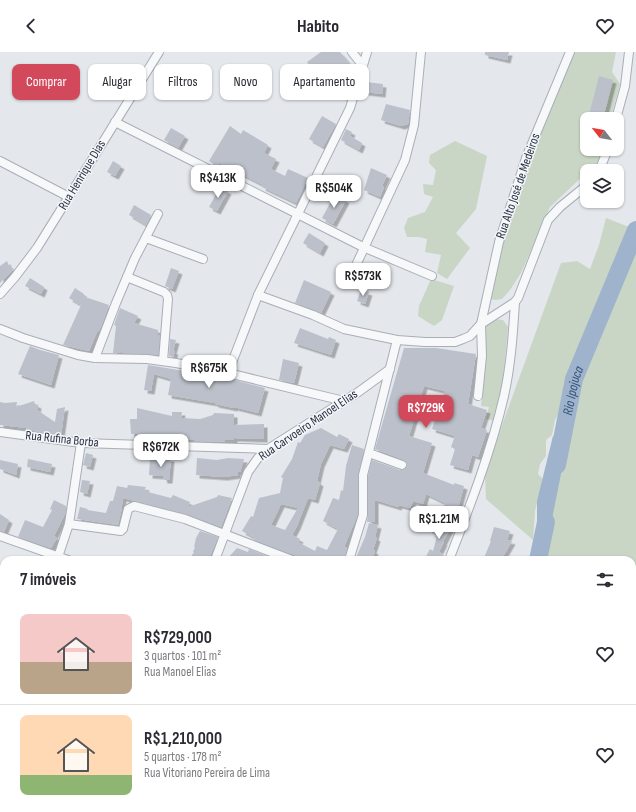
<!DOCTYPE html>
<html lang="pt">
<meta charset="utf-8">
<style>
body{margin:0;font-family:"Sofia Sans Condensed",sans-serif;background:#f7f7f7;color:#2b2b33;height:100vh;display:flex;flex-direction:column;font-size:15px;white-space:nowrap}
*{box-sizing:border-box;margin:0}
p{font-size:13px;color:#7c7c81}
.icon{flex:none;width:22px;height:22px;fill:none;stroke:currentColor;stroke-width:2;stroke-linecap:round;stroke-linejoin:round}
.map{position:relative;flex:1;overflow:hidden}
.panel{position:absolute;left:0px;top:504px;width:636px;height:256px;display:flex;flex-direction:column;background:#fff;border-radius:12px 12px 0 0;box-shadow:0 1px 3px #0004}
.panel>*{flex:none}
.hud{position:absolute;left:12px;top:12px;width:400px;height:36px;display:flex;gap:8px}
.needle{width:26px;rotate:301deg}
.fabs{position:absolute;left:580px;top:60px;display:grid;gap:8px}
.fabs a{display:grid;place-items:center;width:44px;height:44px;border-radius:8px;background:#fff;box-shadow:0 1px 3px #0004;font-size:20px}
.price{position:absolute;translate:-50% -34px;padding:0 9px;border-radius:8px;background:#fff;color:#222;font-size:13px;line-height:26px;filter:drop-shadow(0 1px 2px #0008)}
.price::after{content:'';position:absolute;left:50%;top:24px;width:12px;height:9px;margin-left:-6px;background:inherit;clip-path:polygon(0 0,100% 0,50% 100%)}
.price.active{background:#d1495b;color:#fff}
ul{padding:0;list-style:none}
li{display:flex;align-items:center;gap:12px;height:100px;padding:0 20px}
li+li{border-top:1px solid #e1e1e2}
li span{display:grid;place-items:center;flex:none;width:112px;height:80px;border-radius:8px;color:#555}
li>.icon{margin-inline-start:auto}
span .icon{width:48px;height:48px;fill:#fffc;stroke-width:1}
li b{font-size:17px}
h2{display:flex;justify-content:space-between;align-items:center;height:48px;padding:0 20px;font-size:17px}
.chip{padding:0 14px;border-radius:8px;background:#fff;box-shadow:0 1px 3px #0004;font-size:14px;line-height:36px}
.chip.active{background:#d1495b;color:#fff}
header{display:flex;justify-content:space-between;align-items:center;height:52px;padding:0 20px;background:#fff;font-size:18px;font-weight:700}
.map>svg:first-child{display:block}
.green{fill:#c9d6c5}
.water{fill:#9fb4cc}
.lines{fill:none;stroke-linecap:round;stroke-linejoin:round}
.river{stroke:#9fb4cc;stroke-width:18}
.building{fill:#bbc0ca;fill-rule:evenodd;filter:url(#shadow)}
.minor-casing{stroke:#a9aeb7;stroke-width:10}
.minor{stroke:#f7f8fa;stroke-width:8}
.labels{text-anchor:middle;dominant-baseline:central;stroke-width:3;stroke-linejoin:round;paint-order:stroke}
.street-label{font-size:13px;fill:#2b3445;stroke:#f4f6f9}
.water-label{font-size:14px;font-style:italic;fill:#34527a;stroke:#f4f6f9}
</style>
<header><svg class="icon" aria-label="back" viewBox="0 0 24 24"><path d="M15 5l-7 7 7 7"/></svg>Habito<svg class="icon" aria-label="heart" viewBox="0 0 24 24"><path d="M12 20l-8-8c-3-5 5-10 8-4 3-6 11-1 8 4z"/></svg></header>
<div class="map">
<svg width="636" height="760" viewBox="0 0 636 760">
<defs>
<filter id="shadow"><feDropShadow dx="3.5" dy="3.5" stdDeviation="0" flood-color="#0004"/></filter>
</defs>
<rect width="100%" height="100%" fill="#e4e7ec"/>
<g class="green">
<polygon points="573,0 616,0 612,20 620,32 610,67 587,67 587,97 602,97 599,110 587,119 587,120 550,155 521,221 510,238 502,247 495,248 487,246 529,103"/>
<polygon points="455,89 487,104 476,157 456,181 470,196 447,227 437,221 441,203 425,200 427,187 419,185 407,185 404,176 408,166 425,160 433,145 424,142 423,132 433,133 436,118 429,111 430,103"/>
<polygon points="606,166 629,175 572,313 562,356 555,368 552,383 546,388 546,404 540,412 538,422 543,427 535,459 533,488 486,447 485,420 561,211 577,209 590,217 599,193"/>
<polygon points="636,191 636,737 631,760 497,760 498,756 632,756 632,508 544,508 568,359 619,219"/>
<polygon points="431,227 454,234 442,268 434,274 418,264 419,254"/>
<polygon points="494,267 503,268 508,275 503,328 495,369 486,367 489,355 481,354 486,297 485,275"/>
<polygon points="0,695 4,697 4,756 65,756 63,760 0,760"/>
</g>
<polygon class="water" points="553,384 567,392 546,497 537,488 537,449"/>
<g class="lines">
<g class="river">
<path id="s1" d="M557,413L574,327L636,178"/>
<polyline points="538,508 546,470"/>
<polyline points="497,760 498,756"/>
</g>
</g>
<g class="building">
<polygon points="321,0 340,0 353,15 347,20 353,27 349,41 343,45 337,39 335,40 316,19 314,20 307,10"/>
<polygon points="485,0 509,0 507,8 485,3"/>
<polygon points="599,24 613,28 603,67 588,67"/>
<polygon points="366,30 383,32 382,42 365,40"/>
<polygon points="386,52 410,58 408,72 401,74 381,68"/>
<polygon points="322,64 336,72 323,95 309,87"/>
<polygon points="230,74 241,82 243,78 268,93 264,101 276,107 271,117 285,124 288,117 308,126 296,151 262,135 263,133 219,111 217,114 209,109"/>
<polygon points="171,76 185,84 178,96 164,88"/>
<polygon points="346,77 352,80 350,84 362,91 359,98 341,88"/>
<polygon points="113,109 121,114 115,124 107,120"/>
<polygon points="371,116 387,123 382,134 384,135 380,145 364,138"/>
<polygon points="220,135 228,139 217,159 209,155"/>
<polygon points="335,142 346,148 333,172 322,166"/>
<polygon points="134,153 151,163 146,173 129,163"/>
<polygon points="309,181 325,191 320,201 303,191"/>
<polygon points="7,209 9,214 14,217 0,231 0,214"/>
<polygon points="171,216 179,219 172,237 165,234"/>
<polygon points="30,226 44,235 41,242 25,234"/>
<polygon points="304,228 331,240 321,261 295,251"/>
<polygon points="75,236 84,242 82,244 109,253 101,275 98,280 97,280 89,299 63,293 81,253 69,246"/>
<polygon points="361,238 369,240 365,252 357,249"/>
<polygon points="120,256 138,264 134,271 158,278 158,283 160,283 158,303 123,301 121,299 120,301 113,301 116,274 114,273"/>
<polygon points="300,276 328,287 329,285 336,288 331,303 294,291"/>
<polygon points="170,287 176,288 173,299 175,299 173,305 169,304"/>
<polygon points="30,294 40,298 59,303 51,333 18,322"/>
<polygon points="404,296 436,296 476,302 468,352 487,358 481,376 487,378 478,405 472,403 468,418 450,413 455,397 451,395 455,384 432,377 445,339 424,334 409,384 432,391 423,421 454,433 454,431 464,434 457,460 443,457 445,451 426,442 423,452 413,449 410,456 399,453 398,455 375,448 375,470 367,470 368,463 368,424 372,408 400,418 405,417 407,414 407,412 404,408 375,397"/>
<polygon points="283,307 299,311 294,331 279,328"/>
<polygon points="148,313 227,326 265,336 258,361 234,355 234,356 215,352 215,351 168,343 171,327 154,322 151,339 144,338"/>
<polygon points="34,349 35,352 38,353 37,358 55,370 57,357 65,355 61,383 26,378 27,376 0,373 0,350 5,351 17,350 16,355"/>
<polygon points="137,356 172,364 172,360 182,360 181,366 200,367 213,363 214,361 234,362 234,373 264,372 264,387 234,386 234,388 225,388 225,390 194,389 194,388 169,386 168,388 160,388 160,385 154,386 154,384 137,385 137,382 131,382 130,367 137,367"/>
<path d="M321,376L337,385L339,382L349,387L344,397L330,393L321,412L317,429L320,431L315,448L308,446L297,474L292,483L300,487L298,490L315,499L317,494L327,498L338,477L323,469L333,446L339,448L341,438L343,439L346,414L352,393L364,397L358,423V462L344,495L347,496L344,508H329L319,503L316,508H297L294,503L254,488L255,486L242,479L251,464L253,465L259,446L280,441L283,426L281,425L292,407L298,390L300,391L305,383ZM281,452L298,456L285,478L271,473Z"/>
<polygon points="86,401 93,403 90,415 83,413"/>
<polygon points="163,406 171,406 169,428 164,428 163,424 149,423 150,407 163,408"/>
<polygon points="197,406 217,408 228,406 244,407 240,420 237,420 238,423 224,425 196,423"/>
<polygon points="28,407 52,412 50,420 27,415"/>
<polygon points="0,408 18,412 16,423 0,417"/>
<polygon points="82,428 90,429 87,442 80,440"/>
<polygon points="128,433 146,435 144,439 171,446 173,443 190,450 188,455 217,445 218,443 232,446 221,475 186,462 123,446 121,460 118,473 77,467 80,455 88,457 87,458 106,461 110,449 113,449 117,434 127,436"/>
<polygon points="54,448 66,454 65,462 54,484 57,486 51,496 18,485 25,468 43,475 52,458 50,457"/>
<polygon points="0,462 9,468 4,480 0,479"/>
<polygon points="439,466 452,473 443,490 444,490 439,500 443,502 444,508 424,508 430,497 433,499 437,484 432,481"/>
<polygon points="369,471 378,473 375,485 377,486 373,498 375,499 372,508 355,508 365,485"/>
<polygon points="494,475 510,479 507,488 512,489 501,508 489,508 484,506 491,489 490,489"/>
<polygon points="200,479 218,485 216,490 208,508 189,508 194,500 193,500 195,495 194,495 196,486"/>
<polygon points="237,496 248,500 249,497 277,508 226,508"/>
</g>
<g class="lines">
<g class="minor-casing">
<g id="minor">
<polyline points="352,0 363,14"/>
<polyline points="616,67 625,34 629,0"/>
<polyline points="115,70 363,195 432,224"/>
<polyline points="0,109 69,145"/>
<polyline points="599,119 608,97"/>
<polyline points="146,186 203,207"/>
<polyline points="351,224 405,108 414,73 421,0"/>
<polyline points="127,225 164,240 167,243 168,247 163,309"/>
<polyline points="0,242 15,225 37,196 159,0"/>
<polyline points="258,243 313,263 344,277 397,288 425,290 455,290 463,287 470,284 481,272 515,250"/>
<polyline points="0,277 23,286 78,303 95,306 147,307 176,311 228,321 344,349"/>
<polyline points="95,306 116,251 135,206 158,162"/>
<polyline points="228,321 258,243 350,56 367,0"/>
<polyline points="478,344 482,304 481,272 499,190 526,106 570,0"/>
<polyline points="0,380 81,391 268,397"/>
<polyline points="369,401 402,413"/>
<polyline points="69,472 121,479 123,477 128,457 134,454 138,455 185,467 292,508"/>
<polyline points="0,484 68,508"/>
<polyline points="57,508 69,472 81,391"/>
<polyline points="215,508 248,420 258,406 268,397 344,349 357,341 390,317"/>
<polyline points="349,508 363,463 363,423 397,288"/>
<path d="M449,508C470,454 491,400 504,344C511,313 513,281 515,250L518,246L548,168L560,155L587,133"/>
<polyline points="0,635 4,636"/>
<polyline points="168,760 171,756"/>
<polyline points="271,760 271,756"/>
<polyline points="397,760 398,756"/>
<polyline points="633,760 636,748"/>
</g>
</g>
<use href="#minor" class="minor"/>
</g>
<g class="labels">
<g class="street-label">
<text transform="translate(82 123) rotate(-59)">Rua Henrique Dias</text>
<text transform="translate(518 134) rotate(-71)">Rua Alto José de Medeiros</text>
<text transform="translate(308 373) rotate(-34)">Rua Carvoeiro Manoel Elias</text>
<text transform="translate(62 387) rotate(6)">Rua Rufina Borba</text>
</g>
<g class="water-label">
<text stroke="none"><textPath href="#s1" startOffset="76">Rio Ipojuca</textPath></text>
</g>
</g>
</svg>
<div class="fabs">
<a><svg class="needle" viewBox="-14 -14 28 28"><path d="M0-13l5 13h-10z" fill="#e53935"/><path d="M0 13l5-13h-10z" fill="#7c7c81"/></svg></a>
<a><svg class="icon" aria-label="layers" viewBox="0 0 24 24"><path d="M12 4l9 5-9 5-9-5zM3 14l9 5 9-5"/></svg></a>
</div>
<b class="price" style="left:218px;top:147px">R$413K</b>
<b class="price" style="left:334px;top:157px">R$504K</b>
<b class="price" style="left:363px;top:245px">R$573K</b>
<b class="price" style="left:209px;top:337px">R$675K</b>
<b class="price active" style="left:426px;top:377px">R$729K</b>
<b class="price" style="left:161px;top:416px">R$672K</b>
<b class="price" style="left:439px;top:488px">R$1.21M</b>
<div class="hud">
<a class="chip active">Comprar</a>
<a class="chip">Alugar</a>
<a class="chip">Filtros</a>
<a class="chip">Novo</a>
<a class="chip">Apartamento</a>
</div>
<section class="panel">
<h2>7 imóveis<svg class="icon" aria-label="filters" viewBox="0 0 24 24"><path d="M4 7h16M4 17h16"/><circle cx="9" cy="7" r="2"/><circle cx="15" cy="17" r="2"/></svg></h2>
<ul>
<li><span style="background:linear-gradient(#f6c9c9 60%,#b9a48a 0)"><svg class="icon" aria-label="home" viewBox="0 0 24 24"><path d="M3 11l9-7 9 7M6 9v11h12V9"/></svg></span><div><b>R$729,000</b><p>3 quartos · 101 m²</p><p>Rua Manoel Elias</p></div><svg class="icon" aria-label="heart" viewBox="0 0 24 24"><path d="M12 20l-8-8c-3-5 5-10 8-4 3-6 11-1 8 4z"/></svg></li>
<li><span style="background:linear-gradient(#ffd9b3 75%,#8fb573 0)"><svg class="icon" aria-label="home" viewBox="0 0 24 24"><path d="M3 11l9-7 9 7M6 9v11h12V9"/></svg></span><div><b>R$1,210,000</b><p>5 quartos · 178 m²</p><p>Rua Vitoriano Pereira de Lima</p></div><svg class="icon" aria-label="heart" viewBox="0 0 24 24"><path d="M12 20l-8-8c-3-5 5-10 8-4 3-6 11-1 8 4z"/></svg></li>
</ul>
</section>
</div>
